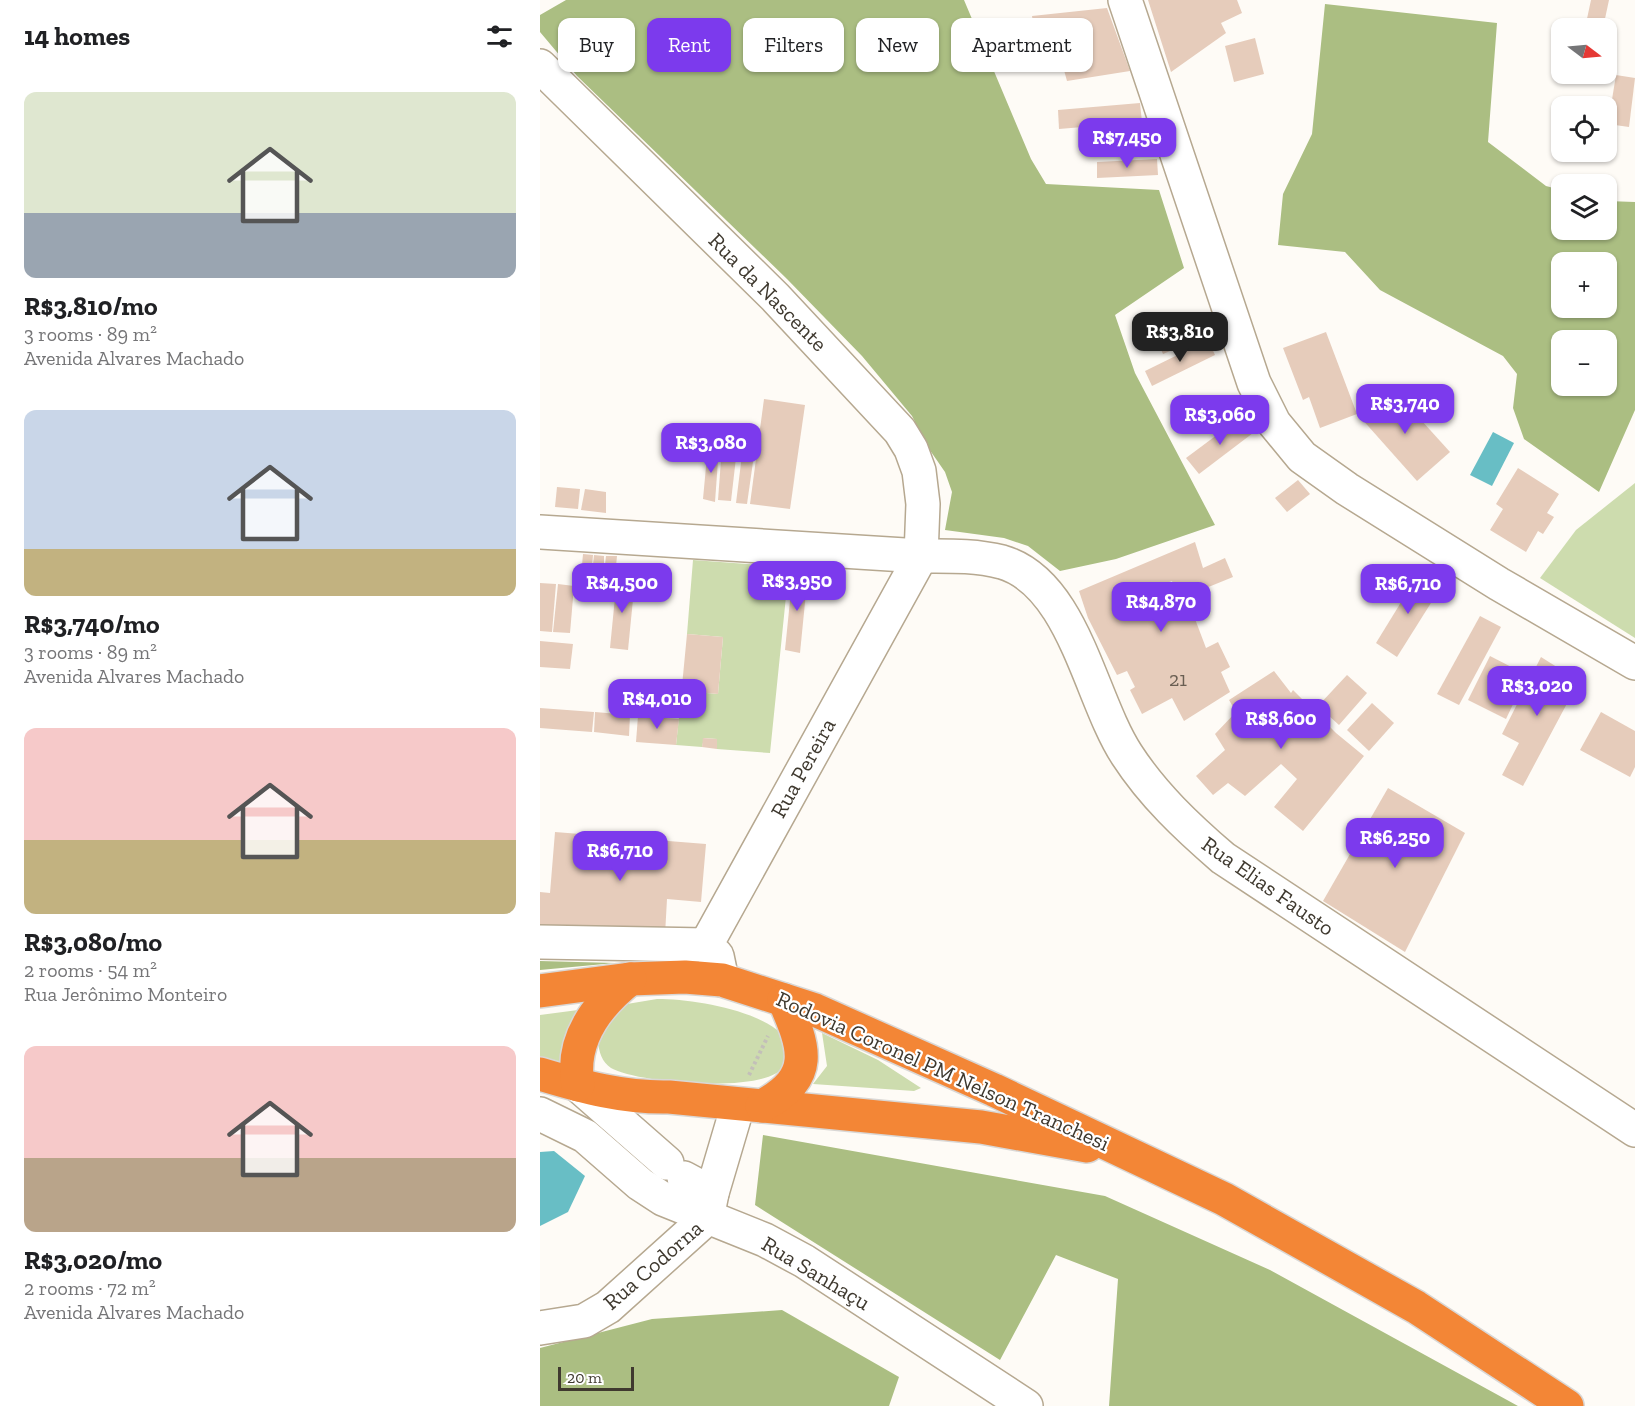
<!DOCTYPE html>
<meta charset="utf-8">
<style>
body{margin:0;font-family:"Zilla Slab",serif;background:#f2f2f2;color:#202124;height:100vh;display:flex;flex-direction:column;font-size:22px;white-space:nowrap}
*{box-sizing:border-box;margin:0}
p{font-size:20px;color:#757577}
.icon{flex:none;width:33px;height:33px;fill:none;stroke:currentColor;stroke-width:2;stroke-linecap:round;stroke-linejoin:round}
.map{position:relative;flex:1;overflow:hidden}
.sheet{display:flex;flex-direction:column;background:#fff;width:540px}
.sheet>*{flex:none}
.top-card{position:absolute;left:18px;top:18px;width:570px;height:54px;display:flex;gap:12px}
.needle{width:39px;rotate:106deg}
.buttons{position:absolute;left:1011px;top:18px;display:grid;gap:12px}
.buttons a{display:grid;place-items:center;width:66px;height:66px;border-radius:12px;background:#fff;box-shadow:0 2px 4px #0004;font-size:30px}
.scale{position:absolute;left:18px;bottom:15px;width:76px;box-sizing:border-box;padding-left:6px;border:3px solid #3f392f;border-top:0;font-size:16px;line-height:21px;white-space:nowrap;color:#3f392f;-webkit-text-stroke:4px #fff;paint-order:stroke}
.price{position:absolute;translate:-50% -51px;padding:0 14px;border-radius:12px;background:#7c3aed;color:#fff;font-size:20px;line-height:39px;filter:drop-shadow(0 2px 3px #0008)}
.price::after{content:'';position:absolute;left:50%;top:36px;width:18px;height:14px;margin-left:-9px;background:inherit;clip-path:polygon(0 0,100% 0,50% 100%)}
.price.active{background:#222;color:#fff}
ul{padding:0;list-style:none}
li{display:grid;align-content:center;gap:12px;height:318px;padding:0 24px}
li span{display:grid;place-items:center;height:186px;border-radius:12px;color:#555}
li>.icon{margin-inline-start:auto}
span .icon{width:108px;height:108px;fill:#fffc;stroke-width:1}
li b{font-size:26px}
h2{display:flex;justify-content:space-between;align-items:center;height:72px;padding:0 24px;font-size:26px}
.pill{padding:0 21px;border-radius:12px;background:#fff;box-shadow:0 2px 4px #0004;font-size:21px;line-height:54px}
.pill.active{background:#7c3aed;color:#fff}
main{display:flex;flex:1;min-height:0}
.map>svg:first-child{display:block}
.green{fill:#cddcae}
.forest{fill:#abbe82;fill-rule:evenodd}
.water{fill:#68bec5}
.building{fill:#e6ccbb}
.lines{fill:none;stroke-linecap:round;stroke-linejoin:round}
.minor-casing{stroke:#b6a890;stroke-width:36}
.highway-casing{stroke:#d9d7d5;stroke-width:36}
.path{stroke:#c3bfb9;stroke-width:4;stroke-dasharray:3 3;stroke-linecap:butt}
.minor{stroke:#fff;stroke-width:33}
.highway{stroke:#f38636;stroke-width:33}
.labels{text-anchor:middle;dominant-baseline:central;stroke-width:4.5;stroke-linejoin:round;paint-order:stroke}
.number-label{font-size:20px;fill:#695e52}
.street-label{font-size:22px;fill:#3f392f;stroke:#fff}
</style>
<main>
<section class="sheet">
<h2>14 homes<svg class="icon" aria-label="filters" viewBox="0 0 24 24"><path d="M4 7h16M4 17h16"/><circle cx="9" cy="7" r="2"/><circle cx="15" cy="17" r="2"/></svg></h2>
<ul>
<li><span style="background:linear-gradient(#dfe7d0 65%,#9aa5b1 0)"><svg class="icon" aria-label="home" viewBox="0 0 24 24"><path d="M3 11l9-7 9 7M6 9v11h12V9"/></svg></span><div><b>R$3,810/mo</b><p>3 rooms · 89 m²</p><p>Avenida Alvares Machado</p></div></li>
<li><span style="background:linear-gradient(#c9d6e8 75%,#c2b280 0)"><svg class="icon" aria-label="home" viewBox="0 0 24 24"><path d="M3 11l9-7 9 7M6 9v11h12V9"/></svg></span><div><b>R$3,740/mo</b><p>3 rooms · 89 m²</p><p>Avenida Alvares Machado</p></div></li>
<li><span style="background:linear-gradient(#f6c9c9 60%,#c2b280 0)"><svg class="icon" aria-label="home" viewBox="0 0 24 24"><path d="M3 11l9-7 9 7M6 9v11h12V9"/></svg></span><div><b>R$3,080/mo</b><p>2 rooms · 54 m²</p><p>Rua Jerônimo Monteiro</p></div></li>
<li><span style="background:linear-gradient(#f6c9c9 60%,#b9a48a 0)"><svg class="icon" aria-label="home" viewBox="0 0 24 24"><path d="M3 11l9-7 9 7M6 9v11h12V9"/></svg></span><div><b>R$3,020/mo</b><p>2 rooms · 72 m²</p><p>Avenida Alvares Machado</p></div></li>
</ul>
</section>
<div class="map">
<svg width="1095" height="1406" viewBox="0 0 1095 1406">
<rect width="100%" height="100%" fill="#fefbf6"/>
<g class="green">
<polygon points="1095,483 1095,638 1000,578 1036,530"/>
<polygon points="153,560 249,567 230,753 177,749 177,739 164,738 162,747 136,745 139,717 153,718 155,692 178,694 183,637 147,634"/>
<path d="M117,999C152,999 214,1009 241,1033C243,1044 249,1058 242,1068C224,1094 96,1083 71,1068C60,1061 57,1046 59,1035L81,1005Z"/>
<polygon points="38,1010 32,1031 31,1068 0,1058 0,1015"/>
<polygon points="282,1033 338,1060 381,1088 374,1091 273,1084 287,1066"/>
</g>
<g class="forest">
<polygon points="26,0 424,0 491,159 506,184 619,190 644,268 575,315 595,373 675,525 576,559 520,571 488,546 464,538 405,530 412,492 405,472 387,446 372,416 322,356 247,279 37,76 0,32 0,15"/>
<path d="M785,4L957,23L948,142L1006,186L1021,190L1022,230H1066L1067,201L1095,202V410L1059,492L984,439L973,408L977,374L963,356L840,290L805,252L738,245L743,194L772,134ZM1022,262H1066V308H1022ZM1022,340H1066V386H1022Z"/>
<polygon points="0,961 75,963 0,970"/>
<polygon points="223,1135 565,1196 730,1270 978,1406 569,1406 578,1279 516,1255 460,1360 215,1205"/>
<polygon points="242,1310 359,1377 349,1406 0,1406 0,1348 112,1319"/>
</g>
<g class="water">
<polygon points="953,432 974,443 952,486 930,475"/>
<polygon points="14,1151 45,1176 28,1212 0,1226 0,1152"/>
</g>
<g class="building">
<polygon points="608,0 697,0 702,13 681,23 686,33 631,72"/>
<polygon points="1051,0 1069,0 1063,28 1045,28"/>
<polygon points="567,8 590,71 527,81 522,63 517,64 511,39 496,41 492,16"/>
<polygon points="715,38 724,74 694,82 685,46"/>
<polygon points="1076,75 1095,78 1089,127 1068,124"/>
<polygon points="600,103 602,122 519,129 518,110"/>
<polygon points="617,159 618,175 557,178 557,162"/>
<polygon points="663,313 671,334 623,354 614,333"/>
<polygon points="786,332 817,414 780,428 769,397 763,400 743,348"/>
<polygon points="668,340 675,355 612,386 605,371"/>
<polygon points="853,389 910,452 877,481 821,418"/>
<polygon points="224,399 265,405 250,509 210,504"/>
<polygon points="701,417 713,433 659,474 646,458"/>
<polygon points="168,445 179,447 175,502 163,499"/>
<polygon points="182,447 197,449 191,501 178,500"/>
<polygon points="203,447 215,448 207,504 196,503"/>
<polygon points="978,468 1019,494 1007,513 1014,517 1003,534 998,531 986,552 950,530 963,509 956,504"/>
<polygon points="758,480 770,494 747,512 735,498"/>
<polygon points="17,487 40,489 38,509 15,507"/>
<polygon points="45,489 66,492 66,513 41,510"/>
<polygon points="655,542 663,568 685,558 693,577 639,599 632,581 591,596 601,617 631,601 637,619 652,611 666,648 678,642 690,667 681,672 690,692 644,721 632,698 602,714 590,690 595,687 587,671 577,675 548,618 539,591"/>
<polygon points="43,554 53,555 52,566 42,565"/>
<polygon points="54,555 64,556 64,566 53,565"/>
<polygon points="66,556 77,556 76,566 65,565"/>
<polygon points="253,571 268,572 260,653 245,650"/>
<polygon points="879,573 901,587 857,657 836,643"/>
<polygon points="77,577 95,579 88,650 70,648"/>
<polygon points="0,583 16,584 12,632 0,631"/>
<polygon points="18,584 34,586 30,633 13,632"/>
<polygon points="940,616 961,627 919,705 897,694"/>
<polygon points="147,634 183,637 178,694 155,692 153,718 139,717"/>
<polygon points="0,641 33,644 30,669 0,667"/>
<polygon points="950,656 987,675 966,719 928,700"/>
<polygon points="1001,657 1039,681 983,786 962,775 979,743 962,734"/>
<polygon points="734,671 751,693 753,690 796,733 824,756 763,831 734,807 757,779 741,764 705,796 688,783 673,795 656,776 685,750 675,734 696,712 689,700"/>
<polygon points="807,675 827,693 799,725 778,706"/>
<polygon points="832,703 854,723 829,751 807,730"/>
<polygon points="0,708 54,712 52,732 0,728"/>
<polygon points="55,712 90,715 89,736 54,732"/>
<polygon points="1061,712 1095,731 1095,767 1090,777 1040,750"/>
<polygon points="98,716 139,719 136,745 96,742"/>
<polygon points="163,738 177,739 177,749 162,747"/>
<polygon points="848,788 925,833 865,952 783,901"/>
<polygon points="15,832 166,844 161,902 127,899 125,935 0,925 0,892 10,893"/>
</g>
<g class="lines">
<g class="minor-casing">
<g id="minor">
<polyline points="585,0 714,383 734,423 762,457 807,489 959,584 1095,663"/>
<polyline points="0,66 235,297 360,431 371,449 379,471 383,504 381,556 166,945 177,956 182,980"/>
<path d="M0,532L381,556C408,556 435,555 462,562C534,583 550,699 587,755C613,795 647,827 683,858L1095,1130"/>
<polyline points="0,942 166,945"/>
<polyline points="38,1085 127,1163"/>
<polyline points="0,1114 45,1136 100,1184 123,1199 225,1240 264,1261 486,1406"/>
<polyline points="144,1178 172,1193"/>
<polyline points="0,1328 44,1321 68,1307 167,1218 172,1193 198,1105"/>
</g>
</g>
<g class="highway-casing">
<g id="highway">
<polyline points="0,991 90,979 145,977 182,980 275,1010 454,1090 684,1199 876,1307 1027,1406"/>
<path d="M0,1074C43,1087 84,1098 129,1097L441,1127L547,1146"/>
<path d="M38,1085C30,1040 57,1005 90,979"/>
<path d="M222,1106C276,1077 265,1048 244,1000"/>
</g>
</g>
<polyline class="path" points="209,1075 228,1036"/>
<use href="#minor" class="minor"/>
<use href="#highway" class="highway"/>
</g>
<g class="labels">
<g class="number-label">
<text x="638" y="679">21</text>
</g>
<g class="street-label">
<text transform="translate(228 292) rotate(45)">Rua da Nascente</text>
<text transform="translate(263 768) rotate(-61)">Rua Pereira</text>
<text transform="translate(728 886) rotate(35)">Rua Elias Fausto</text>
<text transform="translate(403 1071) rotate(24)">Rodovia Coronel PM Nelson Tranchesi</text>
<text transform="translate(113 1265) rotate(-41)">Rua Codorna</text>
<text transform="translate(276 1273) rotate(31)">Rua Sanhaçu</text>
</g>
</g>
</svg>
<div class="buttons">
<a><svg class="needle" viewBox="-14 -14 28 28"><path d="M0-13l5 13h-10z" fill="#e53935"/><path d="M0 13l5-13h-10z" fill="#757577"/></svg></a>
<a><svg class="icon" aria-label="locate" viewBox="0 0 24 24"><circle cx="12" cy="12" r="6"/><path d="M12 2v4M12 18v4M2 12h4M18 12h4"/></svg></a>
<a><svg class="icon" aria-label="layers" viewBox="0 0 24 24"><path d="M12 4l9 5-9 5-9-5zM3 14l9 5 9-5"/></svg></a>
<a>+</a>
<a>−</a>
</div>
<div class="scale">20 m</div>
<b class="price" style="left:587px;top:169px">R$7,450</b>
<b class="price active" style="left:640px;top:363px">R$3,810</b>
<b class="price" style="left:865px;top:435px">R$3,740</b>
<b class="price" style="left:680px;top:446px">R$3,060</b>
<b class="price" style="left:171px;top:474px">R$3,080</b>
<b class="price" style="left:257px;top:612px">R$3,950</b>
<b class="price" style="left:82px;top:614px">R$4,500</b>
<b class="price" style="left:868px;top:615px">R$6,710</b>
<b class="price" style="left:621px;top:633px">R$4,870</b>
<b class="price" style="left:997px;top:717px">R$3,020</b>
<b class="price" style="left:117px;top:730px">R$4,010</b>
<b class="price" style="left:741px;top:750px">R$8,600</b>
<b class="price" style="left:855px;top:869px">R$6,250</b>
<b class="price" style="left:80px;top:882px">R$6,710</b>
<div class="top-card">
<a class="pill">Buy</a>
<a class="pill active">Rent</a>
<a class="pill">Filters</a>
<a class="pill">New</a>
<a class="pill">Apartment</a>
</div>
</div>
</main>
